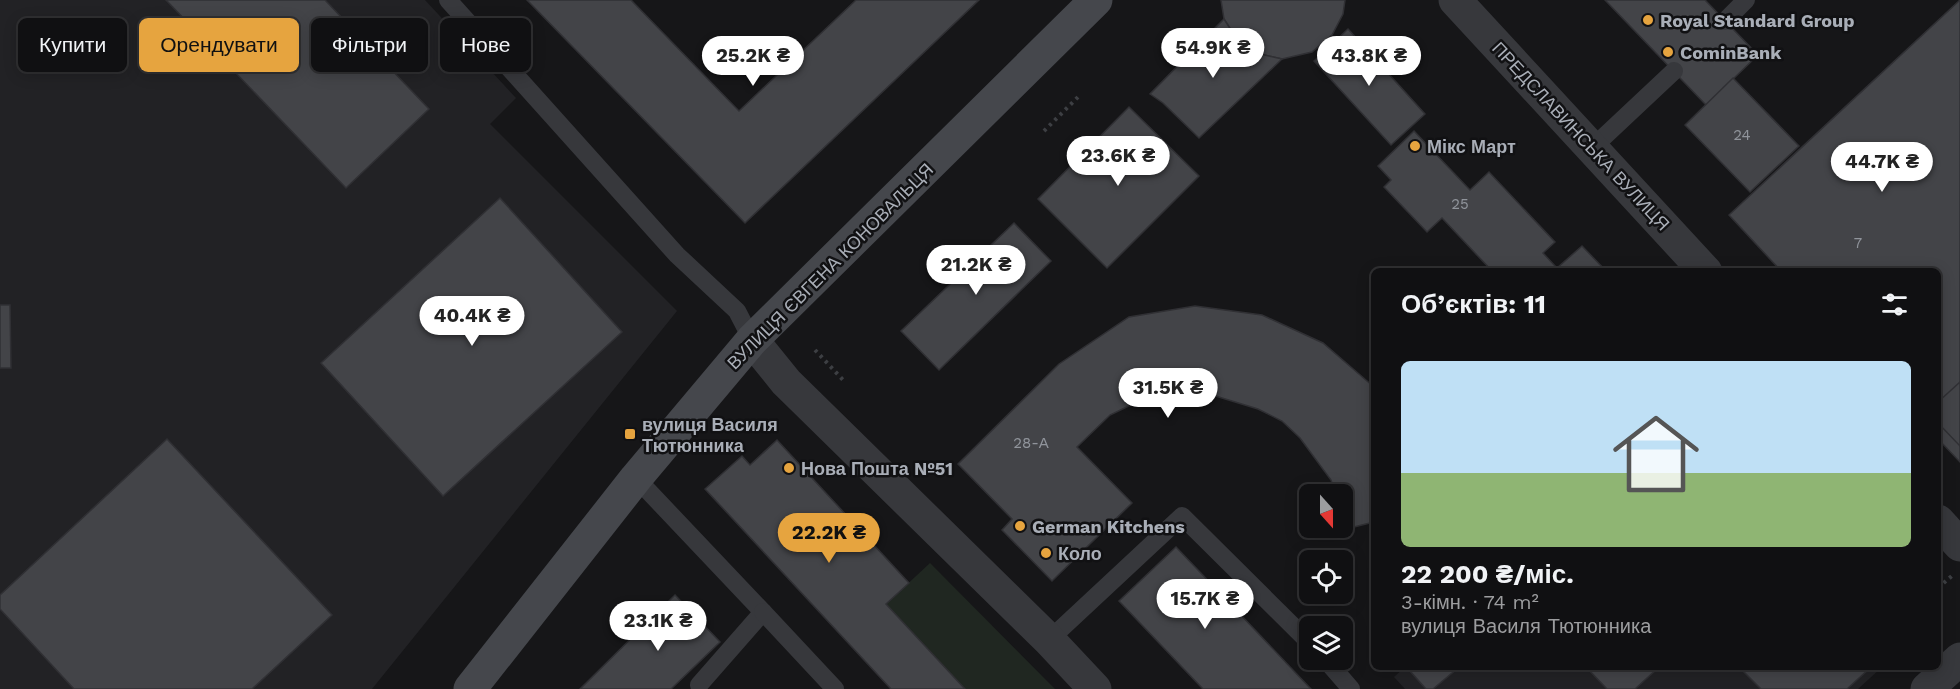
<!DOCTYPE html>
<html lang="uk">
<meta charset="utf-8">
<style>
body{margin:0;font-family:"Work Sans",sans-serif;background:#19191b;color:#f1f3f6;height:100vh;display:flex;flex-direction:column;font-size:22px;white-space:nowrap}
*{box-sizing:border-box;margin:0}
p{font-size:20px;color:#9c9d9f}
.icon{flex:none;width:33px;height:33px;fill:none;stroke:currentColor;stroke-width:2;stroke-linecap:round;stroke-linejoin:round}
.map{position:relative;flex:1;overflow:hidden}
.side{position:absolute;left:1371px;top:268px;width:570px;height:402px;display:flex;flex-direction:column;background:#101012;border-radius:9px;box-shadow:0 3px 15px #0003,0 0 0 2px #303032}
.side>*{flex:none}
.banner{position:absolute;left:18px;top:18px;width:570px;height:54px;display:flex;gap:12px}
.needle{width:39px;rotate:159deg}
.fabs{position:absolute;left:1299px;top:484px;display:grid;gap:12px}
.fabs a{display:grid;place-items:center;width:54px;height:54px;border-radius:9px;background:#101012;box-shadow:0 3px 15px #0003,0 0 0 2px #303032;font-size:30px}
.price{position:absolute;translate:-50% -51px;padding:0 14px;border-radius:21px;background:#fff;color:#222;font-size:20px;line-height:39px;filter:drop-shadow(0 2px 3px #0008)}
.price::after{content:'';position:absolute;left:50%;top:36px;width:18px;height:14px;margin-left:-9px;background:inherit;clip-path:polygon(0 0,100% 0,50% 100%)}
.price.current{background:#e6a43f;color:#111}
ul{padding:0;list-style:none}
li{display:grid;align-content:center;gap:12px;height:318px;padding:0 30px}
li span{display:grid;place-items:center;height:186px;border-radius:9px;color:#555}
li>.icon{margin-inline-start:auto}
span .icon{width:108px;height:108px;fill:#fffc;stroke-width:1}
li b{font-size:26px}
h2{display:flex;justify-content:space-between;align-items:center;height:72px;padding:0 30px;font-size:26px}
.tag{padding:0 21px;border-radius:9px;background:#101012;box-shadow:0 3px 15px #0003,0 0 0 2px #303032;font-size:21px;line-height:54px}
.tag.current{background:#e6a43f;color:#111}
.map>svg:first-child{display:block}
.built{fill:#222225}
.green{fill:#202721}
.building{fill:#434448;stroke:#303034;stroke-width:1.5}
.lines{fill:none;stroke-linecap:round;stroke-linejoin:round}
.path{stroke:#3d3f43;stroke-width:4;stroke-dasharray:3 4.5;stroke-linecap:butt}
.service{stroke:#37383c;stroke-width:18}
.minor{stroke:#37383c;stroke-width:33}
.secondary{stroke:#45474c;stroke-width:33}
.poi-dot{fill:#e6a43f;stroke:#111113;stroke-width:2}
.labels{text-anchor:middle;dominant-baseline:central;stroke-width:5;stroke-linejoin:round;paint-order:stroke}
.number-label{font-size:15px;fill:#90949b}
.poi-label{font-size:18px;font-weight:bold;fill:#a9aeb7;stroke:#111113;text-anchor:start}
.street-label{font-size:18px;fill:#a9aeb7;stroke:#111113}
</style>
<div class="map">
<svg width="1960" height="689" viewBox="0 0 1960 689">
<rect width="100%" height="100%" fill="#161618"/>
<g class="built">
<polygon points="0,0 425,0 516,98 490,124 677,311 372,689 0,689"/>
<polygon points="1404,668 1881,668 1858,689 1405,689 1394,677"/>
</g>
<polygon class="green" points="930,563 1055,689 965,689 886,604"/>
<g class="building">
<polygon points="166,0 325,0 429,109 346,188"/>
<polygon points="527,0 631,0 739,111 856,0 979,0 745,223"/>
<polygon points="1221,0 1345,0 1343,14 1332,35 1312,52 1282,59 1256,53 1236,38 1224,19"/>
<polygon points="1605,0 1705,0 1758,55 1706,105"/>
<polygon points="1960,0 1960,462 1938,439 1938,272 1782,272 1729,215"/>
<polygon points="1224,19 1236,38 1256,53 1282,59 1199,138 1163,103 1150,94"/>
<polygon points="1348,29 1425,114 1391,145 1314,61"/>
<polygon points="1733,78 1799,146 1750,192 1685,125"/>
<polygon points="1129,107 1199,176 1107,268 1038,199"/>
<polygon points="1414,131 1470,190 1489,172 1555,242 1543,253 1557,268 1554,272 1493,272 1442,218 1427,232 1384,187 1391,180 1378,166"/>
<polygon points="500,198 622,332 443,496 321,363"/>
<polygon points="1014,223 1051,261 939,370 901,331"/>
<polygon points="1582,246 1607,272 1554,272 1557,268"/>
<polygon points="0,305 10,305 11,368 0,368"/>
<polygon points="1195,306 1262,315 1323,343 1374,387 1374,522 1346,529 1342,517 1342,495 1336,495 1331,480 1300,438 1282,421 1258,409 1209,394 1158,397 1135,403 1110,415 1077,447 1132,503 1052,581 1002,530 1012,519 958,464 1059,364 1129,317"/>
<polygon points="1960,382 1960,446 1938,423 1938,402"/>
<polygon points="167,439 332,615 252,689 74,689 0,609 0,595"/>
<polygon points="777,440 909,583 886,604 965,689 891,689 705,489 742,456 750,465"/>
<polygon points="1176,547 1219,592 1311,689 1203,689 1119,601"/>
<polygon points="675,595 720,642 671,689 580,689"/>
<polygon points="1414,668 1458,668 1433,689 1426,689 1410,671"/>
<polygon points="1587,668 1658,668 1635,689 1607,689"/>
<polygon points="1740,668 1870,668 1847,689 1761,689"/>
</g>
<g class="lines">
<g class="path">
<polyline points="1044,131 1080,95"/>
<polyline points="815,350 844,381"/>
<polyline points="1938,588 1954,574"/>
</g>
<g class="service">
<polyline points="448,0 677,255 737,311 752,340"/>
<polyline points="1725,21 1746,0"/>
<polyline points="1592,148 1674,71"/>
<polyline points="636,478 763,612 699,685"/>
<polyline points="763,612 835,689"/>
<polyline points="1049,640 1182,516 1310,643"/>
<polyline points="1326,660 1351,689"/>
</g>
<g class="minor">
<polyline points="1455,0 1706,272"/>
<polyline points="752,340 786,382 1049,640 1095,689"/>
<polyline points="1938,521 1960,545"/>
<polyline points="1927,689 1960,659"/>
</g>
<polyline class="secondary" points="470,689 636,478 752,340 1096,0"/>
</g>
<g class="poi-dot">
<circle cx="1648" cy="20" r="6"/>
<circle cx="1668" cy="52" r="6"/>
<circle cx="1415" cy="146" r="6"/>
<rect x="624" y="428" width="12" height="12" rx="3"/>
<circle cx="789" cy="468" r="6"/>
<circle cx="1020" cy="526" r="6"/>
<circle cx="1046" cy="553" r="6"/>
</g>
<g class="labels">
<g class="number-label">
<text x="1742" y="135">24</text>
<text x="1460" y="204">25</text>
<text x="1858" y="243">7</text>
<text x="1031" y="443">28-А</text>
</g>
<g class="poi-label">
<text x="1660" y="20">Royal Standard Group</text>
<text x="1680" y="52">CominBank</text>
<text x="1427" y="146">Мікс Март</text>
<text x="642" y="424">вулиця Василя<tspan x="642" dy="21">Тютюнника</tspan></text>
<text x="801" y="468">Нова Пошта №51</text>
<text x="1032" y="526">German Kitchens</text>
<text x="1058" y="553">Коло</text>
</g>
<g class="street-label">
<text transform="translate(1581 136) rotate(47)">ПРЕДСЛАВИНСЬКА ВУЛИЦЯ</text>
<text transform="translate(830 266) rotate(-45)">ВУЛИЦЯ ЄВГЕНА КОНОВАЛЬЦЯ</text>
</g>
</g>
</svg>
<div class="fabs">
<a><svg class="needle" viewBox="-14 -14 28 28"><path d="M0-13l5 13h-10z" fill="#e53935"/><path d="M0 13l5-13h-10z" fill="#9c9d9f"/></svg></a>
<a><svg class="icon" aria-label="locate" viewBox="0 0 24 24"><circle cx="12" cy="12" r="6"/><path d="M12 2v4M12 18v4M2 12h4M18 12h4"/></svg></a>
<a><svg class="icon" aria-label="layers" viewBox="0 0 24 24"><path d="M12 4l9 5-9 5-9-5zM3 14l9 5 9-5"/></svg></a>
</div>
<b class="price" style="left:1213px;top:79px">54.9K ₴</b>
<b class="price" style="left:753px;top:87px">25.2K ₴</b>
<b class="price" style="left:1369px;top:87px">43.8K ₴</b>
<b class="price" style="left:1118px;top:187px">23.6K ₴</b>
<b class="price" style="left:1882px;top:193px">44.7K ₴</b>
<b class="price" style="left:976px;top:296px">21.2K ₴</b>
<b class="price" style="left:472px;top:347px">40.4K ₴</b>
<b class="price" style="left:1168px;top:419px">31.5K ₴</b>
<b class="price current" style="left:829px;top:564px">22.2K ₴</b>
<b class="price" style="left:1205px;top:630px">15.7K ₴</b>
<b class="price" style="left:658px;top:652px">23.1K ₴</b>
<div class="banner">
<a class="tag">Купити</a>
<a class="tag current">Орендувати</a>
<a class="tag">Фільтри</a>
<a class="tag">Нове</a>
</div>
<section class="side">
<h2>Об’єктів: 11<svg class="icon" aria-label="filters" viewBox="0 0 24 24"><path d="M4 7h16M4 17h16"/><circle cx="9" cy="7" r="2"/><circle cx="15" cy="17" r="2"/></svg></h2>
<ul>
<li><span style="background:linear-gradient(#bfe0f5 60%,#8fb573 0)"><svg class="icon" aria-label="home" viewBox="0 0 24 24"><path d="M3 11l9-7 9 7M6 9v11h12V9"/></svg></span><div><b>22 200 ₴/міс.</b><p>3-кімн. · 74 m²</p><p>вулиця Василя Тютюнника</p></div></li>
</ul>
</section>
</div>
